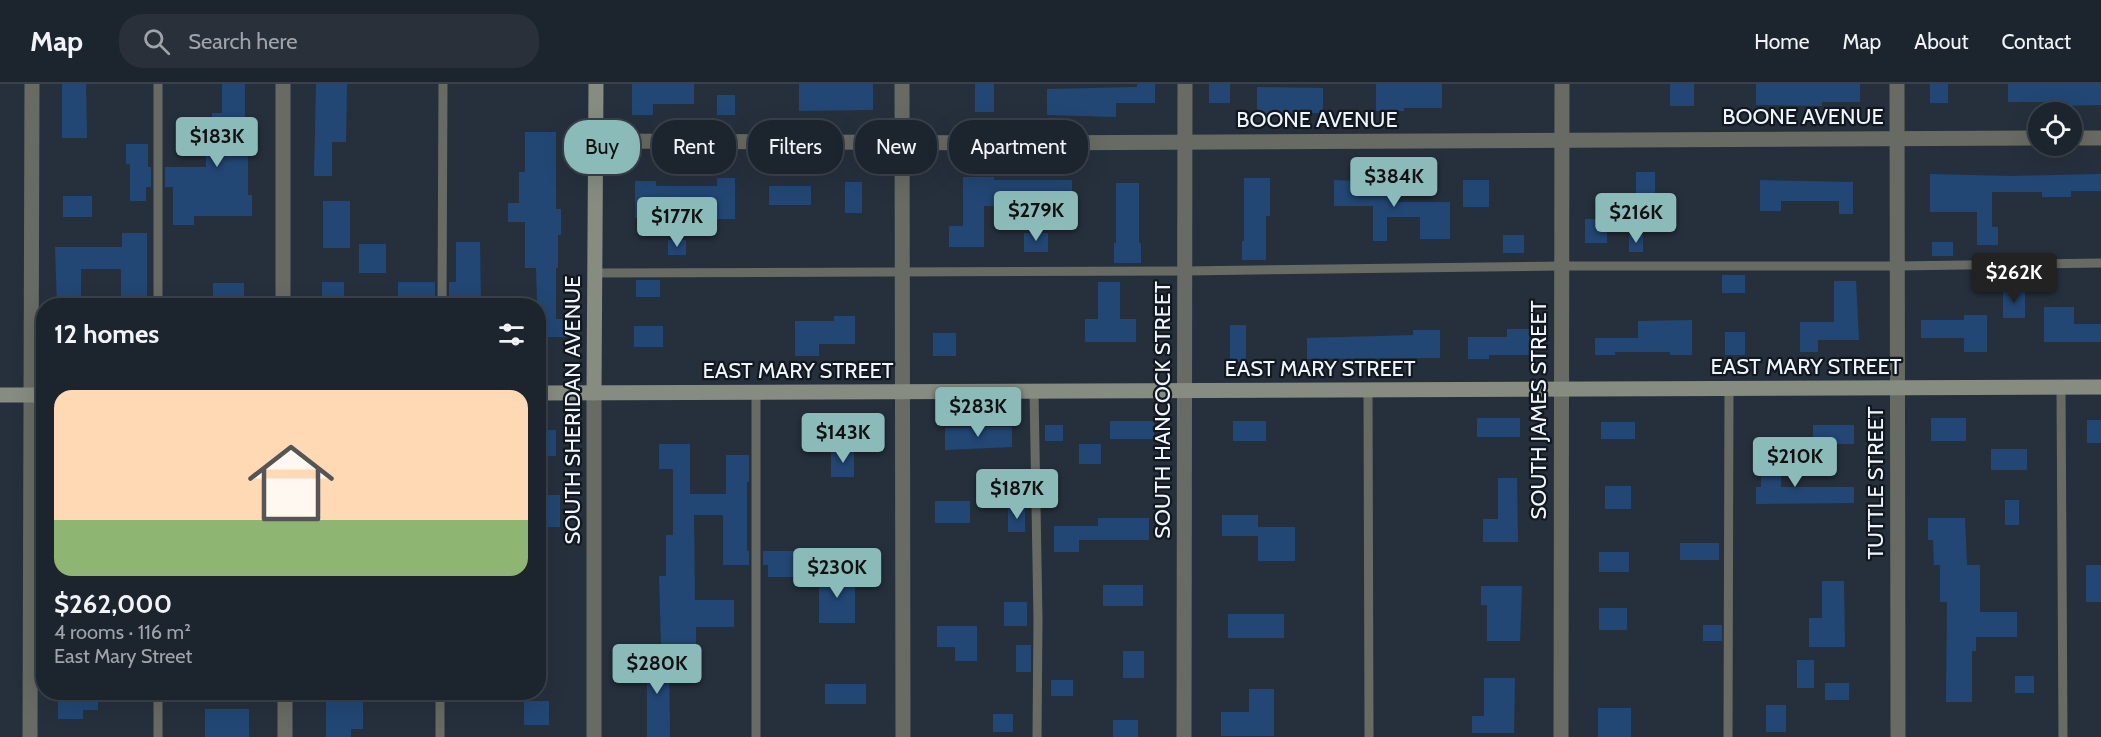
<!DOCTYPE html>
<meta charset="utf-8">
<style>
body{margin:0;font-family:Cabin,sans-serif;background:#29303a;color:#f1f3f6;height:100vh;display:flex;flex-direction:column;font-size:22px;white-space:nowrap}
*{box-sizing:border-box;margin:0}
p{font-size:20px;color:#a0a4aa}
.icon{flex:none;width:33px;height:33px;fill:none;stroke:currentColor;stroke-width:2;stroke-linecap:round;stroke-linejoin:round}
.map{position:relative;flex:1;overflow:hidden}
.side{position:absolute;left:36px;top:214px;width:510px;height:402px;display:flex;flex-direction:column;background:#1c242e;border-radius:24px;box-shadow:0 6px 24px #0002,0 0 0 2px #3a414a}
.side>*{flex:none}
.guide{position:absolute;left:564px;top:36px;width:570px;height:54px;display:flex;gap:12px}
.controls{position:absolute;left:2028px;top:18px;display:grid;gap:12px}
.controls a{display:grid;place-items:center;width:54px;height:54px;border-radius:50%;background:#1c242e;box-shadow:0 6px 24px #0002,0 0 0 2px #3a414a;font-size:30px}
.price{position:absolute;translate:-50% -51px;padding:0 14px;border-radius:6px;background:#8bbbb9;color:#111;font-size:20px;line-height:39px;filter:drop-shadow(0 2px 3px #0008)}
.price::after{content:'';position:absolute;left:50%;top:36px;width:18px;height:14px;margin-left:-9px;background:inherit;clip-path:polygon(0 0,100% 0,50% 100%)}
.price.current{background:#222;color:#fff}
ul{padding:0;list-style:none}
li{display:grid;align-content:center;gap:12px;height:318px;padding:0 18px}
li+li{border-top:2px solid #3a414a}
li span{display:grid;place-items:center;height:186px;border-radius:18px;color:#555}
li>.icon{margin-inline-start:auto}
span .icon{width:108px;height:108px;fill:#fffc;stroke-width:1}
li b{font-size:26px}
h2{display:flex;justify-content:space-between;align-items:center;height:72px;padding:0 18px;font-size:26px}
.pill{padding:0 21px;border-radius:24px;background:#1c242e;box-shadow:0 6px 24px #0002,0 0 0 2px #3a414a;font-size:21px;line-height:54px}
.pill.current{background:#8bbbb9;color:#111}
header{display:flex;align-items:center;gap:36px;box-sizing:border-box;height:84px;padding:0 30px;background:#1c242e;border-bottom:2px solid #3a414a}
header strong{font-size:28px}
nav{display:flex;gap:33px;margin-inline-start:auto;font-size:21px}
.search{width:420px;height:54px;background:#29303a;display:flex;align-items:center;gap:15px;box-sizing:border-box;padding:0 21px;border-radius:24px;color:#a0a4aa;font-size:22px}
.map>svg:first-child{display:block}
.building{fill:#224774}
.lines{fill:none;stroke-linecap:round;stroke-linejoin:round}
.lane{stroke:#676b63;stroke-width:9}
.street{stroke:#676b63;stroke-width:15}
.secondary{stroke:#868c80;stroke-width:15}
.labels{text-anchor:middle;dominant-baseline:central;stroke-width:4.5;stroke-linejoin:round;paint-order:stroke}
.street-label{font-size:22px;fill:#eff5fe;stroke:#13181e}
</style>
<header>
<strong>Map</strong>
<div class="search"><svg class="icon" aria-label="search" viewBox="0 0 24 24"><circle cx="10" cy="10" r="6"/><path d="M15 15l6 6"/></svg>Search here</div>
<nav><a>Home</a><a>Map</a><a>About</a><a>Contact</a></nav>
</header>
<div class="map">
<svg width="2101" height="653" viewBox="0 0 2101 653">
<rect width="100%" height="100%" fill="#26303d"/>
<g class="building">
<polygon points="62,0 86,0 87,54 62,54"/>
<polygon points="222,0 245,0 245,67 248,67 248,111 252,111 252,132 194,132 194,141 173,141 173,103 165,103 165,83 206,83 206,67 212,67 212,29 222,29"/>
<polygon points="316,0 347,0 346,58 332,58 332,92 314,92"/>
<polygon points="632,0 694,0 694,20 653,20 653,31 632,31"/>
<polygon points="799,0 873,0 873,26 799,27"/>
<rect x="975" y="0" width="19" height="28"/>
<polygon points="1137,0 1155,0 1155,19 1116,19 1116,33 1047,31 1047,5 1137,3"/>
<rect x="1209" y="0" width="21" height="19"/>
<polygon points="1376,0 1442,0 1442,24 1404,24 1404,27 1376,27"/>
<rect x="1670" y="0" width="24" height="22"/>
<polygon points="1756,0 1860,0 1860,18 1822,18 1822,22 1756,21"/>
<rect x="1930" y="0" width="18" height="19"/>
<polygon points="2008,0 2101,0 2101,21 2051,22 2051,18 2008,18"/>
<polygon points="1257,3 1323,4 1323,29 1281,29 1281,32 1257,32"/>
<rect x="717" y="11" width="18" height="20"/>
<polygon points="525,48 556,48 556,125 561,125 561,151 558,151 558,184 556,184 556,235 566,235 566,253 538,253 536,184 525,184 525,138 508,138 508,119 519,119 519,88 525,88"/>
<polygon points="126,60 148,60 148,83 151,83 151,103 146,103 146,117 130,117 130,80 126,80"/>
<rect x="1636" y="88" width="19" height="33"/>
<polygon points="1930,90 2010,92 2101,90 2101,107 2071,107 2071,113 2042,113 2042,108 1992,108 1992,143 1998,143 1998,161 1977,161 1977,128 1930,128"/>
<polygon points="963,93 994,93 994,96 1072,96 1072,126 1052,126 1052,121 984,122 984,163 949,163 949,142 963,142"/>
<polygon points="717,94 735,94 735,135 717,135 717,121 656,121 656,134 635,134 635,97 656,97 656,102 717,102"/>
<polygon points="1244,94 1270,94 1270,132 1266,132 1266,176 1242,176 1242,157 1244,157"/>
<polygon points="1334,96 1396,99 1396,118 1450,118 1450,155 1420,155 1420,133 1387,133 1387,157 1373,157 1373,122 1334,122"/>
<rect x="1463" y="96" width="26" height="27"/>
<polygon points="1760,96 1853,98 1853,130 1839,130 1839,117 1781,117 1781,127 1760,127"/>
<rect x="845" y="98" width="17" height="31"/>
<polygon points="1116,99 1139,99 1139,159 1141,159 1141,179 1114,179 1114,159 1116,159"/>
<rect x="769" y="102" width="42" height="19"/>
<rect x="63" y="112" width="29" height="21"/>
<rect x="323" y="117" width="27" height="47"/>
<rect x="1585" y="135" width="22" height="24"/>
<polygon points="122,149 147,149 147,215 121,215 121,185 81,185 81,222 57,222 55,163 122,163"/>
<rect x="1024" y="149" width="24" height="19"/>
<rect x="1503" y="151" width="21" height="18"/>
<rect x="1629" y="151" width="14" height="17"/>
<rect x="668" y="156" width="18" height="15"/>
<polygon points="456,158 480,158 481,222 449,222 449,198 456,198"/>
<rect x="1932" y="158" width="21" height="14"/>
<rect x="359" y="160" width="27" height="29"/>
<rect x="1722" y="191" width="23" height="18"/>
<rect x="636" y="196" width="24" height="17"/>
<polygon points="1834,197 1856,197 1859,256 1818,256 1818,268 1800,268 1800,238 1834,238"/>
<rect x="322" y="198" width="22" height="24"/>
<rect x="398" y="198" width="37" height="24"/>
<polygon points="1098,198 1120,198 1120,235 1136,235 1136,258 1085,258 1085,235 1098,235"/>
<rect x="213" y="199" width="31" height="23"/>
<rect x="2003" y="207" width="22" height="27"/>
<polygon points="2044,223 2074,223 2074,240 2101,240 2101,258 2044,258"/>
<polygon points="1964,231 1987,231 1987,268 1964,268 1964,254 1921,254 1921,236 1964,236"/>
<polygon points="834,232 855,232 855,260 819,260 819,272 795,272 795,237 834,237"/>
<polygon points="1692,236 1692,271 1670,271 1670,268 1615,268 1615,271 1595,271 1595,254 1638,254 1638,237"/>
<rect x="1230" y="241" width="16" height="37"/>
<rect x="634" y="242" width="29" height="21"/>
<polygon points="1507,245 1529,245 1529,271 1489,271 1489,275 1468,275 1468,253 1507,253"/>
<polygon points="1413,246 1440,246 1440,274 1307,275 1307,254 1413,251"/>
<rect x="1725" y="248" width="20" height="23"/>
<rect x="933" y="249" width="23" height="23"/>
<rect x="1477" y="334" width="43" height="19"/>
<rect x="1931" y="334" width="35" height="23"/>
<rect x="2087" y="336" width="14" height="23"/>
<rect x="1110" y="337" width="44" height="18"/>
<rect x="1233" y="337" width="33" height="20"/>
<rect x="1601" y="338" width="34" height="17"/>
<rect x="1045" y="341" width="18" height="16"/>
<rect x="1813" y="341" width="41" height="19"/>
<polygon points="991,343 1012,343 1012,363 945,366 945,344"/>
<rect x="538" y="346" width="18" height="26"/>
<polygon points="659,360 690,360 690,410 726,410 726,371 749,371 749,398 747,398 747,467 749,467 749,481 723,481 723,431 694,431 695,516 734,516 734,543 696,543 696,561 661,561 659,492 666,492 666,451 673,451 673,385 659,385"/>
<rect x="1079" y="360" width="22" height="20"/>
<rect x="1991" y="365" width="36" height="21"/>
<rect x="831" y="367" width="23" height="26"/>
<polygon points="1761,371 1781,371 1781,403 1854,403 1854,419 1756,420 1756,403 1761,403"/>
<polygon points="1498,394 1517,394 1518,458 1483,458 1483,435 1498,435"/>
<rect x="1605" y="402" width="26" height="23"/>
<rect x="538" y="411" width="22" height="32"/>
<rect x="2005" y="416" width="14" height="25"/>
<rect x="935" y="417" width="35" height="22"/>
<rect x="1008" y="423" width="17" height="25"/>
<polygon points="1222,431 1258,431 1258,443 1295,443 1295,477 1258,477 1258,452 1222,452"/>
<polygon points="1098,434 1149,434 1149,456 1079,456 1079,468 1054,468 1054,442 1098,442"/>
<polygon points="1928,434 1965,434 1967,481 1980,481 1980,528 2017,528 2017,553 1976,553 1976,567 1972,567 1972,618 1946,618 1947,518 1940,518 1940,481 1934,481 1933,456 1928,456"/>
<rect x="1680" y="459" width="39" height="17"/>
<polygon points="763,467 799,467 799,493 768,493 768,481 763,481"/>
<rect x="1599" y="468" width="30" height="20"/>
<rect x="2086" y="481" width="15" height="37"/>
<rect x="819" y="491" width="36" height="48"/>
<polygon points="1822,497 1844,497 1845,563 1809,563 1809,534 1822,534"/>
<rect x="1103" y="501" width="40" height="21"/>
<polygon points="1481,502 1522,502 1520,557 1487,557 1487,521 1481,521"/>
<rect x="1004" y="518" width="23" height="24"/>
<rect x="1599" y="524" width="28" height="22"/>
<rect x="1228" y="530" width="56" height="24"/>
<rect x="1703" y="541" width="19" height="16"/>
<polygon points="937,542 977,542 977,577 955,577 955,563 937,563"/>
<rect x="1016" y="561" width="15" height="27"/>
<rect x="1123" y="567" width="21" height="27"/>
<polygon points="637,575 669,575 670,653 647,653 647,596 637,596"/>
<rect x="1797" y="576" width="17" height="28"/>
<rect x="2015" y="592" width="19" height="17"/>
<polygon points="1484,594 1515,594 1514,649 1472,649 1472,632 1484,632"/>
<rect x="1051" y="596" width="22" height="16"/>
<rect x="1825" y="599" width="24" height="17"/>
<rect x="825" y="600" width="41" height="20"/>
<polygon points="1249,605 1274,605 1274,652 1221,652 1221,628 1249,628"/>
<polygon points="58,609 98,609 98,626 83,626 83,635 58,635"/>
<rect x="524" y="617" width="25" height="24"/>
<polygon points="326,618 363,618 363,645 351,645 351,653 326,653"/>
<rect x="1766" y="621" width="20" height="27"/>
<rect x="1598" y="624" width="33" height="29"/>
<rect x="205" y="625" width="44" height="28"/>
<rect x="993" y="630" width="20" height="18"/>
<rect x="1113" y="636" width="25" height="17"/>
</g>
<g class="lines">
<g class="lane">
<polyline points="595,189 1185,187 1561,182 1897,182 2101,179"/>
<polyline points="158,222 158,0"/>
<polyline points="442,222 443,0"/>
<polyline points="2061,303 2063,653"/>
<polyline points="1368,306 1369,653"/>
<polyline points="1034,307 1038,535 1037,653"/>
<polyline points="440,609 440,653"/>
<polyline points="158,653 158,609"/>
<polyline points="756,653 756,308"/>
<polyline points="1728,653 1729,305"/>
</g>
<g class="street">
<polyline points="283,0 283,222"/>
<polyline points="902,0 903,653"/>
<polyline points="1897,0 1898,653"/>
<polyline points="2072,54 2101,54"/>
<polyline points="595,57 998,59 2038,54"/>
<polyline points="285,609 285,653"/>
<polyline points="30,653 32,0"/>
<polyline points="594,653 594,309"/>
<polyline points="1184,653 1185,0"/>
<polyline points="1561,653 1562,0"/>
</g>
<g class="secondary">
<polyline points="538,309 2101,303"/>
<polyline points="594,309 596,0"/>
<polyline points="0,311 44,311"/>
</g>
</g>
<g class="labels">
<g class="street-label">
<text x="1803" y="32">BOONE AVENUE</text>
<text x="1317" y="35">BOONE AVENUE</text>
<text x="1806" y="282">EAST MARY STREET</text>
<text x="1320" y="284">EAST MARY STREET</text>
<text x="798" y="286">EAST MARY STREET</text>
<text transform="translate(572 326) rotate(-90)">SOUTH SHERIDAN AVENUE</text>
<text transform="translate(1162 326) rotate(-90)">SOUTH HANCOCK STREET</text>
<text transform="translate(1538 326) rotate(-90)">SOUTH JAMES STREET</text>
<text transform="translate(1875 399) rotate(-90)">TUTTLE STREET</text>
</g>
</g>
</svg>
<div class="controls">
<a><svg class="icon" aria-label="locate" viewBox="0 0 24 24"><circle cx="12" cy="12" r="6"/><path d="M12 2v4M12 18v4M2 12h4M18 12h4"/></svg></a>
</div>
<b class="price" style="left:217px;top:84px">$183K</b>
<b class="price" style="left:1394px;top:124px">$384K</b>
<b class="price" style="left:1036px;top:158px">$279K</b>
<b class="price" style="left:1636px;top:160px">$216K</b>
<b class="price" style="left:677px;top:164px">$177K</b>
<b class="price current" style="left:2014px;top:220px">$262K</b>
<b class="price" style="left:978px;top:354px">$283K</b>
<b class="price" style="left:843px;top:380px">$143K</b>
<b class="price" style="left:1795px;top:404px">$210K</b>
<b class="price" style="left:1017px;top:436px">$187K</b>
<b class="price" style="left:837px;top:515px">$230K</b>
<b class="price" style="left:657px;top:611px">$280K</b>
<div class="guide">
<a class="pill current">Buy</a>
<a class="pill">Rent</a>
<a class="pill">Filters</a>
<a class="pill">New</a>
<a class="pill">Apartment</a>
</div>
<section class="side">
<h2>12 homes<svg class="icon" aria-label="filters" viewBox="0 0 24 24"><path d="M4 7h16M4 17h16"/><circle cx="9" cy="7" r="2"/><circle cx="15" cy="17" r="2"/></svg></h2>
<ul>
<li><span style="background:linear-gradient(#ffd9b3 70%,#8fb573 0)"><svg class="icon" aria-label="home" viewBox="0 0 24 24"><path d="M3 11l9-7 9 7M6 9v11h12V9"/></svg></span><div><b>$262,000</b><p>4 rooms · 116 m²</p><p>East Mary Street</p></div></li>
</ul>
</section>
</div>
